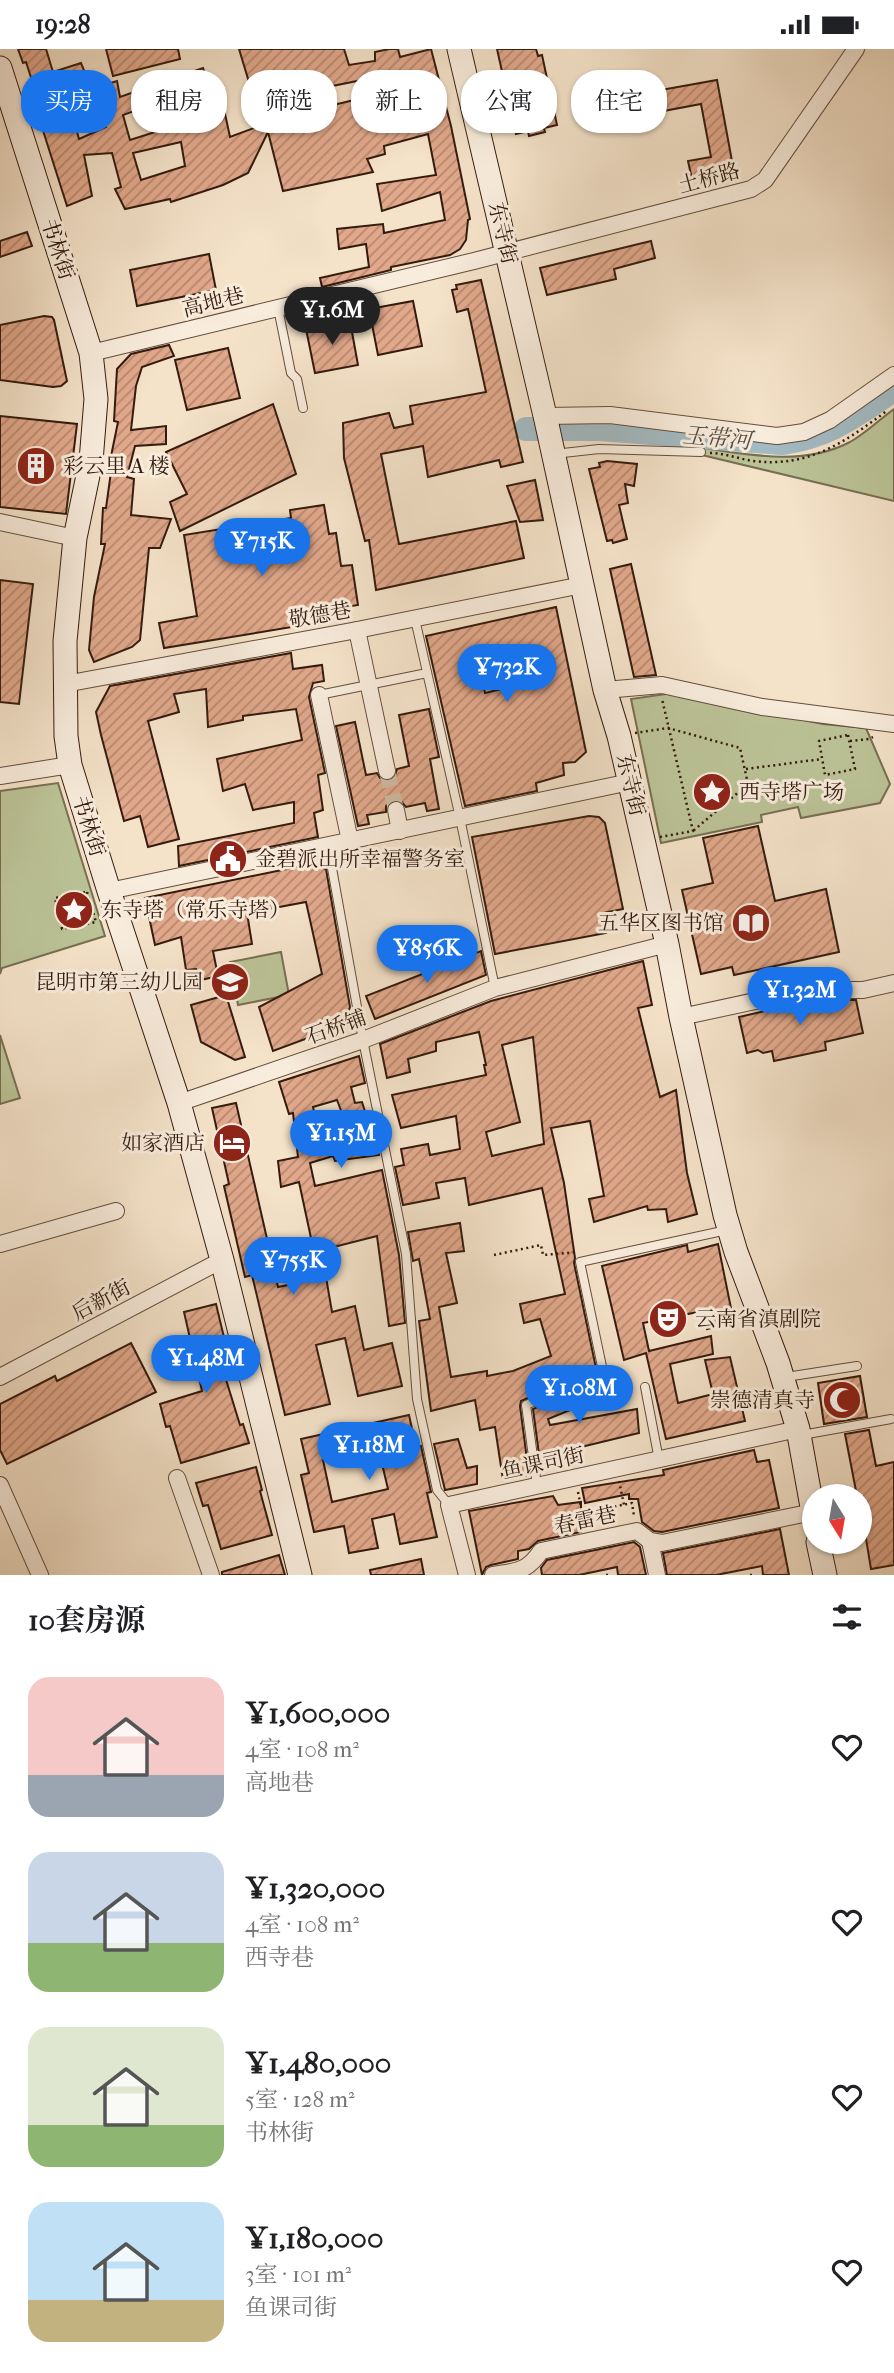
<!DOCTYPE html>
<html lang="zh">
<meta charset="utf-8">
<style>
body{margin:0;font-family:"IM FELL French Canon","Noto Serif SC",serif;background:#f2f2f2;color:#202124;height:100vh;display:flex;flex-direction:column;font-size:26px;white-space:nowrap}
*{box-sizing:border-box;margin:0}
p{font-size:23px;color:#757577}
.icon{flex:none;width:38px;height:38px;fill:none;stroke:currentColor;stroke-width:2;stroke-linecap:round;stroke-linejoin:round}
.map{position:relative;height:1526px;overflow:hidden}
.side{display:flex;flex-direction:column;background:#fff;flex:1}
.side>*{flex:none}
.guide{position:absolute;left:21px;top:21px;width:852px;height:63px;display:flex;gap:14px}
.needle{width:46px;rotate:169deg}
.fabs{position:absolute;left:802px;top:1435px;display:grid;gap:14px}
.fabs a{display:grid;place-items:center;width:70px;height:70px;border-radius:50%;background:#fff;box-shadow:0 2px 5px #0004;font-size:35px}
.price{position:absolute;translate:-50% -60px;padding:0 16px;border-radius:24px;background:#1a73e8;color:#fff;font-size:23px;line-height:46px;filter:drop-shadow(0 2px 4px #0008)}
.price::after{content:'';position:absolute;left:50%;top:42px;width:21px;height:16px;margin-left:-10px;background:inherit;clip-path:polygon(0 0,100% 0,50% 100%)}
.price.on{background:#222;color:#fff}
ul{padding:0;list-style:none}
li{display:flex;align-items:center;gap:21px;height:175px;padding:0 28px}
li span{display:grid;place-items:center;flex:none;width:196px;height:140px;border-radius:21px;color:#555}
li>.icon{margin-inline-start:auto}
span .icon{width:84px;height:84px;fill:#fffc;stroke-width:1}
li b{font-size:30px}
h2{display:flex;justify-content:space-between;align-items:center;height:84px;padding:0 28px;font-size:30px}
.pill{padding:0 24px;border-radius:28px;background:#fff;box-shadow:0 2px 5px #0004;font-size:24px;line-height:63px}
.pill.on{background:#1a73e8;color:#fff}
.status{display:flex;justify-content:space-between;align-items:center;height:49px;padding:0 35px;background:#fff;direction:ltr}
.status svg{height:19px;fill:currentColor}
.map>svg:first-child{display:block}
.green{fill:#bbc397;stroke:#786f52;stroke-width:2}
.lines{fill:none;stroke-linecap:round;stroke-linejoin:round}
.river{stroke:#a2bac2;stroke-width:24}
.building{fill:url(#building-hatch);stroke:#351b0e;stroke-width:2;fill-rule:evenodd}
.street-tunnel{stroke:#cebaa4;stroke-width:16;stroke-dasharray:16 8;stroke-linecap:butt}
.lane-casing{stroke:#654d3d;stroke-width:10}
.street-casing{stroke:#654d3d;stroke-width:18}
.secondary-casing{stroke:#351b0e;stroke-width:25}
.path{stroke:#351b0e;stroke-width:2.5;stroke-dasharray:2 3.5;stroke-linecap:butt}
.lane{stroke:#f8ecdc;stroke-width:8}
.street{stroke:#f8ecdc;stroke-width:16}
.secondary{stroke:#f8ecdc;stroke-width:23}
.labels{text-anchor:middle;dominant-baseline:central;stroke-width:6;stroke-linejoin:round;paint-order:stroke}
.street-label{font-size:21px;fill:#351b0e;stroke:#f8ecdc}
.poi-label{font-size:21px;fill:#351b0e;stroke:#f8ecdc;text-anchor:start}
.water-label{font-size:23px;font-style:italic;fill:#564b44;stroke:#f8ecdc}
</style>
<div class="status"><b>19:28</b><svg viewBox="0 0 49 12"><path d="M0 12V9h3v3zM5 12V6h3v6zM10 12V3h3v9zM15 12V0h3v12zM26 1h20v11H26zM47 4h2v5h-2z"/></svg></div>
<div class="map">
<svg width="894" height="1526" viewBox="0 0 894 1526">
<defs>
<pattern id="building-hatch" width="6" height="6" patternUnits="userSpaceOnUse" patternTransform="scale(1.75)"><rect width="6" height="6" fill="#e1a88b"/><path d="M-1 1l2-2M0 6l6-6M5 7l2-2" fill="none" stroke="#b78870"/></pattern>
</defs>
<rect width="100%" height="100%" fill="#f4e2c9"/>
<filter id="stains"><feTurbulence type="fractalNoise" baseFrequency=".00286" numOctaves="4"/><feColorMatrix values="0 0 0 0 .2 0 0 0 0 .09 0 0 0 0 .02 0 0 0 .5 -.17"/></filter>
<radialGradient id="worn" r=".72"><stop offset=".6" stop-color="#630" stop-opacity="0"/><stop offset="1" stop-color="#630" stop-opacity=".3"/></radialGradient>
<g class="green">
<path d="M894,360V452L681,401L683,396C737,403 799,420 850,393C866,384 880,370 894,360Z"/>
<polygon points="673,644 823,675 866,679 890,735 880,754 801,769 798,758 761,766 762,773 661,794 631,650"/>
<polygon points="58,734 105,887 2,919 0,925 0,742"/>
<polygon points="281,903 289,946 238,956 230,913"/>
<polygon points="0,986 20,1049 0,1055"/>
</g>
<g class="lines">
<path class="river" d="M526,380H600L782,394C831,387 854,367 894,341"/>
</g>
<g class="building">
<path d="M18,0H46L53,23L81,14L88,31L65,38L79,90L106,78L94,39L117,32L120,48L203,19L215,53L222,51L230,88L262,76L239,0H344L349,16L375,12V3L389,0H398L400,8L431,0L451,77L470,170L468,171L466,191L460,200L450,206L391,218V221L322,238L320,229L369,218L366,195L339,200L337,180L383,175L384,184L445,171L440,143L382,162L377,135L436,126L428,85L384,97L385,105L367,110L373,123L283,142L268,83L248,124L223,136L171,153L170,150L125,160L115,140L121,138L112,104L84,106L92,147L67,157L33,50L36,44L26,13L23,14ZM367,30L371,47L283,68L278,48ZM191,47L199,69L130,91L123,66L169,49V51ZM181,93L185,117L141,131L133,104Z"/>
<polygon points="106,0 178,0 180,10 113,27"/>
<polygon points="497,0 536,0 538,7 542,6 557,76 544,79 545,83 529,87 528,82 516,85"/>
<polygon points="717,31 734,123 692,130 688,112 711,108 701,55 637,67 633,46"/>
<polygon points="27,183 32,197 0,208 0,192"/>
<polygon points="651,192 655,209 614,220 616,230 547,246 540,219"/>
<polygon points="209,205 216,241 137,257 130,221"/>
<polygon points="481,231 523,413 501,418 499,411 428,428 423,397 381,405 399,495 516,472 524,509 376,541 369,491 365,492 344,409 343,374 389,364 394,379 413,375 410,357 486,343 468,260 457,263 452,241 457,240 456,236"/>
<polygon points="413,252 422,297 378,306 369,260"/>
<polygon points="44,267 52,268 54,271 67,332 61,337 53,338 0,331 0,276"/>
<polygon points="350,272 358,316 315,324 306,280"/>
<polygon points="169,296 174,307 142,318 136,337 131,381 166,377 166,395 135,397 127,428 134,430 131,466 171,470 160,499 149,499 140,591 132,598 94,613 89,601 94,548 105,495 101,495 103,459 106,459 111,423 108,422 118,373 114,372 117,320 131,305"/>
<polygon points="228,299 240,349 187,361 175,311"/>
<polygon points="273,355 296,425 180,482 170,453 187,445 166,403"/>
<polygon points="0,367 77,375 66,465 0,458"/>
<polygon points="607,412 637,415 634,437 625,435 628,454 619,456 627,490 613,494 612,491 607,492 589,420 600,418 599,414"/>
<polygon points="535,431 543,471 520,473 507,437"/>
<polygon points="324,456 329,485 336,484 341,517 352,516 358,556 291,567 292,578 164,599 159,574 197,567 184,486 291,469 290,461"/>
<polygon points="631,515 656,626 634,628 610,520"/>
<polygon points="0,531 33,535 19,655 0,653"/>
<path d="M556,558L586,703L575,713L563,714L564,726L536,734L537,742L465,757L426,587ZM521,610L526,634L485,644L480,619Z"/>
<polygon points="291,604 293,620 322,616 324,632 313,634 309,648 325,724 318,726 323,761 314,764 318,788 179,817 178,797 294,774 294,753 253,761 245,735 223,742 217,710 302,691 296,660 243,667 243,671 208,678 206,640 174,645 179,663 148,672 179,790 148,798 140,767 124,772 101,686 96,663 110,637"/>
<polygon points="429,660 439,708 430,710 439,760 427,762 425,754 406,758 400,751 393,751 386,757 386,763 367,766 369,775 358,777 336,677 355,673 366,726 377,724 380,729 388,732 394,729 397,720 409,717 399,666"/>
<polygon points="589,767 599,768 605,774 623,860 603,864 606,884 495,905 472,788"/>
<polygon points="758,777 775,852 826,840 839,903 734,926 732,918 701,925 682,841 713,834 703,789"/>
<polygon points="311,815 326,820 350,958 343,976 273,1002 259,958 322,925 306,853 247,864 252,895 213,902 218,927 197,932 196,920 186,921 181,888 155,896 145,849"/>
<polygon points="481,902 486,926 375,970 366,947"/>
<path d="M643,912L652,956L638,959L660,1048L676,1041L687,1124L697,1165L668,1173L666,1160L648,1161L647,1157L594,1173L589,1150L604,1147L590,1072L551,1079L564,1134L575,1209L574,1214L597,1324L565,1332L521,1352L520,1357L529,1426L503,1431L495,1378L480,1381L475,1351L431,1362L419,1272L430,1270L419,1210L413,1212L408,1183L460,1174L464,1202L446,1204L457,1254L439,1258L451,1328L487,1322V1327L513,1322L551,1307L540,1270L524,1274L520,1255L565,1245L542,1139L469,1156L465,1129L436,1134L439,1149L403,1156L395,1118L404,1116L401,1100L428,1095L430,1106L460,1100L456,1067L401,1079L392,1046L486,1026L484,1016H486L479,983L436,993V1002L408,1010L410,1023L387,1029L380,995L491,952ZM533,988L544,1095L492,1107L486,1083L520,1073L502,996Z"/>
<polygon points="226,946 245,1008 235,1011 201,993 191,956"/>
<polygon points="812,951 856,951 863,984 825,993 826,1001 774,1012 772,1002 763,1004 758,1001 747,1004 739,968"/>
<path d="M359,1007L365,1034L351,1038L355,1054L362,1053L369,1075H373L379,1106L335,1112L333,1107L310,1114L315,1137L382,1121L399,1206L405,1274L389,1277L377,1187L314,1203L299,1133L281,1138L278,1112L298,1108L293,1064L289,1065L279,1033ZM337,1051L348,1080L320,1088L313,1058Z"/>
<polygon points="236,1054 278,1238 326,1228 332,1263 355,1257 364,1301 392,1294 402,1337 358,1347 345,1289 316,1296 330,1355 285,1366 252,1226 245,1228 224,1137 229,1135 212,1059"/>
<polygon points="718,1195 734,1274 707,1280 703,1262 643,1274 649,1302 711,1287 713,1305 670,1315 678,1354 713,1345 705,1311 730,1308 745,1372 666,1390 646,1304 624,1311 602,1217 687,1196 688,1203"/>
<polygon points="216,1255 232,1322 224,1324 240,1376 243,1375 249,1394 181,1414 170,1377 166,1378 160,1355 202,1342 184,1263"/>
<polygon points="131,1294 156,1343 7,1415 0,1401 0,1355 55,1327 57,1332"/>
<polygon points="860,1327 867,1368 824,1375 818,1334"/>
<polygon points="603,1335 607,1346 548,1370 550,1376 637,1360 639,1384 581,1398 582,1403 540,1413 533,1360 570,1344"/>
<path d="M409,1366L416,1398L421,1397L431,1443L427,1444L437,1488L400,1495L394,1465L372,1470L378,1499L349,1504L344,1477L314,1483L301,1426L309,1424L301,1390ZM378,1398L388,1440L332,1453L323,1411Z"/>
<polygon points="869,1381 876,1417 894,1413 894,1516 871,1520 859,1447 857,1447 845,1385"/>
<polygon points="458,1390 467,1419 477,1417 477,1435 445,1441 434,1395"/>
<polygon points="754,1401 757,1413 769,1411 779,1459 662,1483 654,1482 642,1473 638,1450 629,1450 629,1445 585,1454 582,1439 664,1426 663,1421"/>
<polygon points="256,1418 262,1441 260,1442 272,1486 221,1500 208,1456 203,1457 196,1434"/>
<polygon points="553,1447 558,1456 581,1453 581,1483 538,1492 529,1500 518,1502 518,1510 491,1516 486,1518 482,1526 469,1462"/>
<polygon points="780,1480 789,1526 763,1526 762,1517 716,1526 667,1526 663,1504"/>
<polygon points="634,1493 640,1498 646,1526 618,1526 617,1518 579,1526 542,1526 541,1519 547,1511"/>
<polygon points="279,1506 285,1526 222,1526 222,1523"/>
<polygon points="421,1510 424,1526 371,1526 370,1521"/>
</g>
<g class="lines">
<polyline class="street-tunnel" points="387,722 396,761"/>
<g class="lane-casing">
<g id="lane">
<polyline points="278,259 291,324 297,330 303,359"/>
<polyline points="554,405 599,400 701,403"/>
<polyline points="415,570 460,769 495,939"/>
<polyline points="319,646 427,624"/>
<polyline points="328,797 363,991 406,1205 417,1350 437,1441 449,1456"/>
<polyline points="786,1328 857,1317"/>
<polyline points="645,1338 659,1411"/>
<polyline points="802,1386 891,1370"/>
<polyline points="537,1437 526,1356 568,1338 596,1332 604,1327 580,1213 727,1181"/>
</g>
</g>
<g class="street-casing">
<g id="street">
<polyline points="91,304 474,212 751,140 765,131 856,0"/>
<polyline points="545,367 610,366 777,387 804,383 830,371 894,326"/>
<polyline points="0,473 75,489"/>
<polyline points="357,581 387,722"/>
<polyline points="65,635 357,581 582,536"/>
<polyline points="605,641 662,636 762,658 894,675"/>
<polyline points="319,646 350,792"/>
<polyline points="0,727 70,716"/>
<polyline points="396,761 400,782"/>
<polyline points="109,842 630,733"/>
<polyline points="681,968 806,941 863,941 894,934"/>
<polyline points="179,1054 363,991 495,939 667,895"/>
<polyline points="0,1195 116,1162"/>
<polyline points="0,1328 222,1211"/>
<polyline points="177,1429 211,1526"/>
<polyline points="0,1436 40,1526"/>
<polyline points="650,1492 657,1526"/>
<polyline points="467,1526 449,1456 798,1380"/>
<path d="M493,1526C517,1522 527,1523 541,1502L637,1482L650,1492L662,1494L813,1463"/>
</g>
</g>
<g class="secondary-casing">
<g id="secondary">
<polyline points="459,0 546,371 605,641 619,687 667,895 681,968 725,1166 736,1203 778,1314 798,1380 814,1469"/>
<polyline points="0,19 91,304 96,350 91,412 75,489 65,592 66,687 70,716 109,842 179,1054 222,1211 300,1526"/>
<polyline points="818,1493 825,1526"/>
</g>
</g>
<g class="path">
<path d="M710,404C725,404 739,410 753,412C809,419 845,393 888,361"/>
<polyline points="635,684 668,679 740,699 748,735 693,782"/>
<polygon points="848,686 855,720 825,726 819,692"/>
<polyline points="850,692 869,690 873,688"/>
<polyline points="746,720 822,710"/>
<polyline points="660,788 693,782 662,650"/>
<polygon points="87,843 96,873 62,880 55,849"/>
<polyline points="494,1206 541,1196 543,1206 578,1203"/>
<polyline points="619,1432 624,1456"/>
<polyline points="578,1443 585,1478"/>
<polyline points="582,1464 632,1454 634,1467"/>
<polyline points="606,1526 609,1526"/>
<polyline points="750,1526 754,1526"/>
</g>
<use href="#lane" class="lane"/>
<use href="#street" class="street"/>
<use href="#secondary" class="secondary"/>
</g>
<defs>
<g id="building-disc" transform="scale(2.0125)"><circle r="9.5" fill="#8f2418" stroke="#f8ecdc"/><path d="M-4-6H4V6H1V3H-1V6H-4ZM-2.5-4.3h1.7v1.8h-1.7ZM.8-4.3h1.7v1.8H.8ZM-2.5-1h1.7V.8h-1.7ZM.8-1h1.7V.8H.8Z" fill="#fff"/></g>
<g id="sight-disc" transform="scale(2.0125)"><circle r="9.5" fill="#8f2418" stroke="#f8ecdc"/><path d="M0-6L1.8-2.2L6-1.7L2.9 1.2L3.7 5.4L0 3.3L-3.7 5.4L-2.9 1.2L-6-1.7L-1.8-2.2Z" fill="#fff"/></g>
<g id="civic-disc" transform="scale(2.0125)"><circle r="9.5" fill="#8f2418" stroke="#f8ecdc"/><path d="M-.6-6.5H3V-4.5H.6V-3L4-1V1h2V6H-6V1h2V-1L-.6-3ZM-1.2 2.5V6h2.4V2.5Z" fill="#fff"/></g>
<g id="library-disc" transform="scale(2.0125)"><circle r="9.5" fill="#8f2418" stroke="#f8ecdc"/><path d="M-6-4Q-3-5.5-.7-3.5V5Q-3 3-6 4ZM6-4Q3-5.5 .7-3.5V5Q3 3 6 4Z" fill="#fff"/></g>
<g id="school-disc" transform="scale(2.0125)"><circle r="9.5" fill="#8f2418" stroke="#f8ecdc"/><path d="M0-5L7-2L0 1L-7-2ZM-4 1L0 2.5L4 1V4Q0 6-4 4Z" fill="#fff"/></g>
<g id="hotel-disc" transform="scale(2.0125)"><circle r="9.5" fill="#8f2418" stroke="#f8ecdc"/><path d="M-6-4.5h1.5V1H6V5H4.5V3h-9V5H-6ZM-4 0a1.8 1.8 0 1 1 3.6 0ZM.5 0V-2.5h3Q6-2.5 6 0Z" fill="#fff"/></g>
<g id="theatre-disc" transform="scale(2.0125)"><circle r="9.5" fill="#8f2418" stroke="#f8ecdc"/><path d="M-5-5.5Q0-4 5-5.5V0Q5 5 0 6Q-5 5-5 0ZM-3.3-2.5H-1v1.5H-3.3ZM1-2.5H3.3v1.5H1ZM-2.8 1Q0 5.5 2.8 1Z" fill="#fff"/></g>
<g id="mosque-disc" transform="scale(2.0125)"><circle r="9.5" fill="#8f2418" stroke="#f8ecdc"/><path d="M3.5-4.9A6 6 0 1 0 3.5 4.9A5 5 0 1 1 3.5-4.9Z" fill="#fff"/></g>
</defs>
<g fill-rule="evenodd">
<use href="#building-disc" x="36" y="417"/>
<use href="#sight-disc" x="712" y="743"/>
<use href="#civic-disc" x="228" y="810"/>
<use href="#sight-disc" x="74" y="861"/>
<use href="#library-disc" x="751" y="874"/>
<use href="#school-disc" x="230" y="933"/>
<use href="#hotel-disc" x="232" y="1094"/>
<use href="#theatre-disc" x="668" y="1270"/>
<use href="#mosque-disc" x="842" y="1351"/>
</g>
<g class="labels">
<g class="street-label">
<text transform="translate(709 129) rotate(-15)">土桥路</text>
<text transform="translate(503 184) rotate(77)">东寺街</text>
<text transform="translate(58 200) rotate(72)">书林街</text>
<text transform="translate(213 253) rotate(-14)">高地巷</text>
<text transform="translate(320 566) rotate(-10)">敬德巷</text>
<text transform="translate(631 736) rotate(77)">东寺街</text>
<text transform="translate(89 777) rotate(73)">书林街</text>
<text transform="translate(336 978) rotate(-20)">石桥铺</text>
<text transform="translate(101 1251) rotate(-28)">后新街</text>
<text transform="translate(543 1414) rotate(-12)">鱼课司街</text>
<text transform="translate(585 1471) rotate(-12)">春雷巷</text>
</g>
<g class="poi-label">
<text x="63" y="417">彩云里 A 楼</text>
<text x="739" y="743">西寺塔广场</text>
<text x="255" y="810">金碧派出所幸福警务室</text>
<text x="101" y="861">东寺塔（常乐寺塔）</text>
<text x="724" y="874" text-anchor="end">五华区图书馆</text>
<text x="203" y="933" text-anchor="end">昆明市第三幼儿园</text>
<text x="205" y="1094" text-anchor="end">如家酒店</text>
<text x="695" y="1270">云南省滇剧院</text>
<text x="815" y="1351" text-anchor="end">崇德清真寺</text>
</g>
<g class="water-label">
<text transform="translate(717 389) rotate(5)">玉带河</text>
</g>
</g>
<rect width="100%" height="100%" filter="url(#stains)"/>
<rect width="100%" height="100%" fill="url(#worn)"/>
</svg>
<div class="fabs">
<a><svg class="needle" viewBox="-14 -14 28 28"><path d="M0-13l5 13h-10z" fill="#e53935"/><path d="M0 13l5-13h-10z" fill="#757577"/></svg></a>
</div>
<b class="price on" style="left:332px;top:298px">¥1.6M</b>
<b class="price" style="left:262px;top:529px">¥715K</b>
<b class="price" style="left:507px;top:655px">¥732K</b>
<b class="price" style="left:427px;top:936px">¥856K</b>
<b class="price" style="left:800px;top:978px">¥1.32M</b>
<b class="price" style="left:341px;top:1121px">¥1.15M</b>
<b class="price" style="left:293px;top:1248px">¥755K</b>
<b class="price" style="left:206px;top:1346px">¥1.48M</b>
<b class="price" style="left:579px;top:1376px">¥1.08M</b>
<b class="price" style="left:369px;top:1433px">¥1.18M</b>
<div class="guide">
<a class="pill on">买房</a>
<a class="pill">租房</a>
<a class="pill">筛选</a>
<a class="pill">新上</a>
<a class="pill">公寓</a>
<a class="pill">住宅</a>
</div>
</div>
<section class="side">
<h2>10套房源<svg class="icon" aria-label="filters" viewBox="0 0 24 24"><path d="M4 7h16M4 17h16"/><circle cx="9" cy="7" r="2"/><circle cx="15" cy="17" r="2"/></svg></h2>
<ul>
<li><span style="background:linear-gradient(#f6c9c9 70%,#9aa5b1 0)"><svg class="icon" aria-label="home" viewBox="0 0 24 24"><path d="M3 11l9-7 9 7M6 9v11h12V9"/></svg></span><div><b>¥1,600,000</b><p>4室 · 108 m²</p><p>高地巷</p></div><svg class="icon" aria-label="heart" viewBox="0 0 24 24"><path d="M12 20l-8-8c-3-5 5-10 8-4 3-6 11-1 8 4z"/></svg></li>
<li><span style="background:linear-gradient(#c9d6e8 65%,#8fb573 0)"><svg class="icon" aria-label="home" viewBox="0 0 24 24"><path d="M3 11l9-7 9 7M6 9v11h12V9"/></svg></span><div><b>¥1,320,000</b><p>4室 · 108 m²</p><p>西寺巷</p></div><svg class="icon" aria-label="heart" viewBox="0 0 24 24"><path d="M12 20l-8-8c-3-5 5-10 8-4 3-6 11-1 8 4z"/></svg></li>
<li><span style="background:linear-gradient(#dfe7d0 70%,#8fb573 0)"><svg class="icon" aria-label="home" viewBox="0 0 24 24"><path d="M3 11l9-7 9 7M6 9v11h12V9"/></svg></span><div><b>¥1,480,000</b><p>5室 · 128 m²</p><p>书林街</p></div><svg class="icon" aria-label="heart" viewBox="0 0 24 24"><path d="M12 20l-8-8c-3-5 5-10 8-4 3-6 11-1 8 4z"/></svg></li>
<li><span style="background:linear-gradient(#bfe0f5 70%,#c2b280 0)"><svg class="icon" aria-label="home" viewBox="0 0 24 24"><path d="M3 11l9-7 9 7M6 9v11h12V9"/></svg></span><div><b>¥1,180,000</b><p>3室 · 101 m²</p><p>鱼课司街</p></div><svg class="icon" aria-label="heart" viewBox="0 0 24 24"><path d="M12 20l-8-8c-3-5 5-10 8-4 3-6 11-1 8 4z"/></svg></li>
</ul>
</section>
